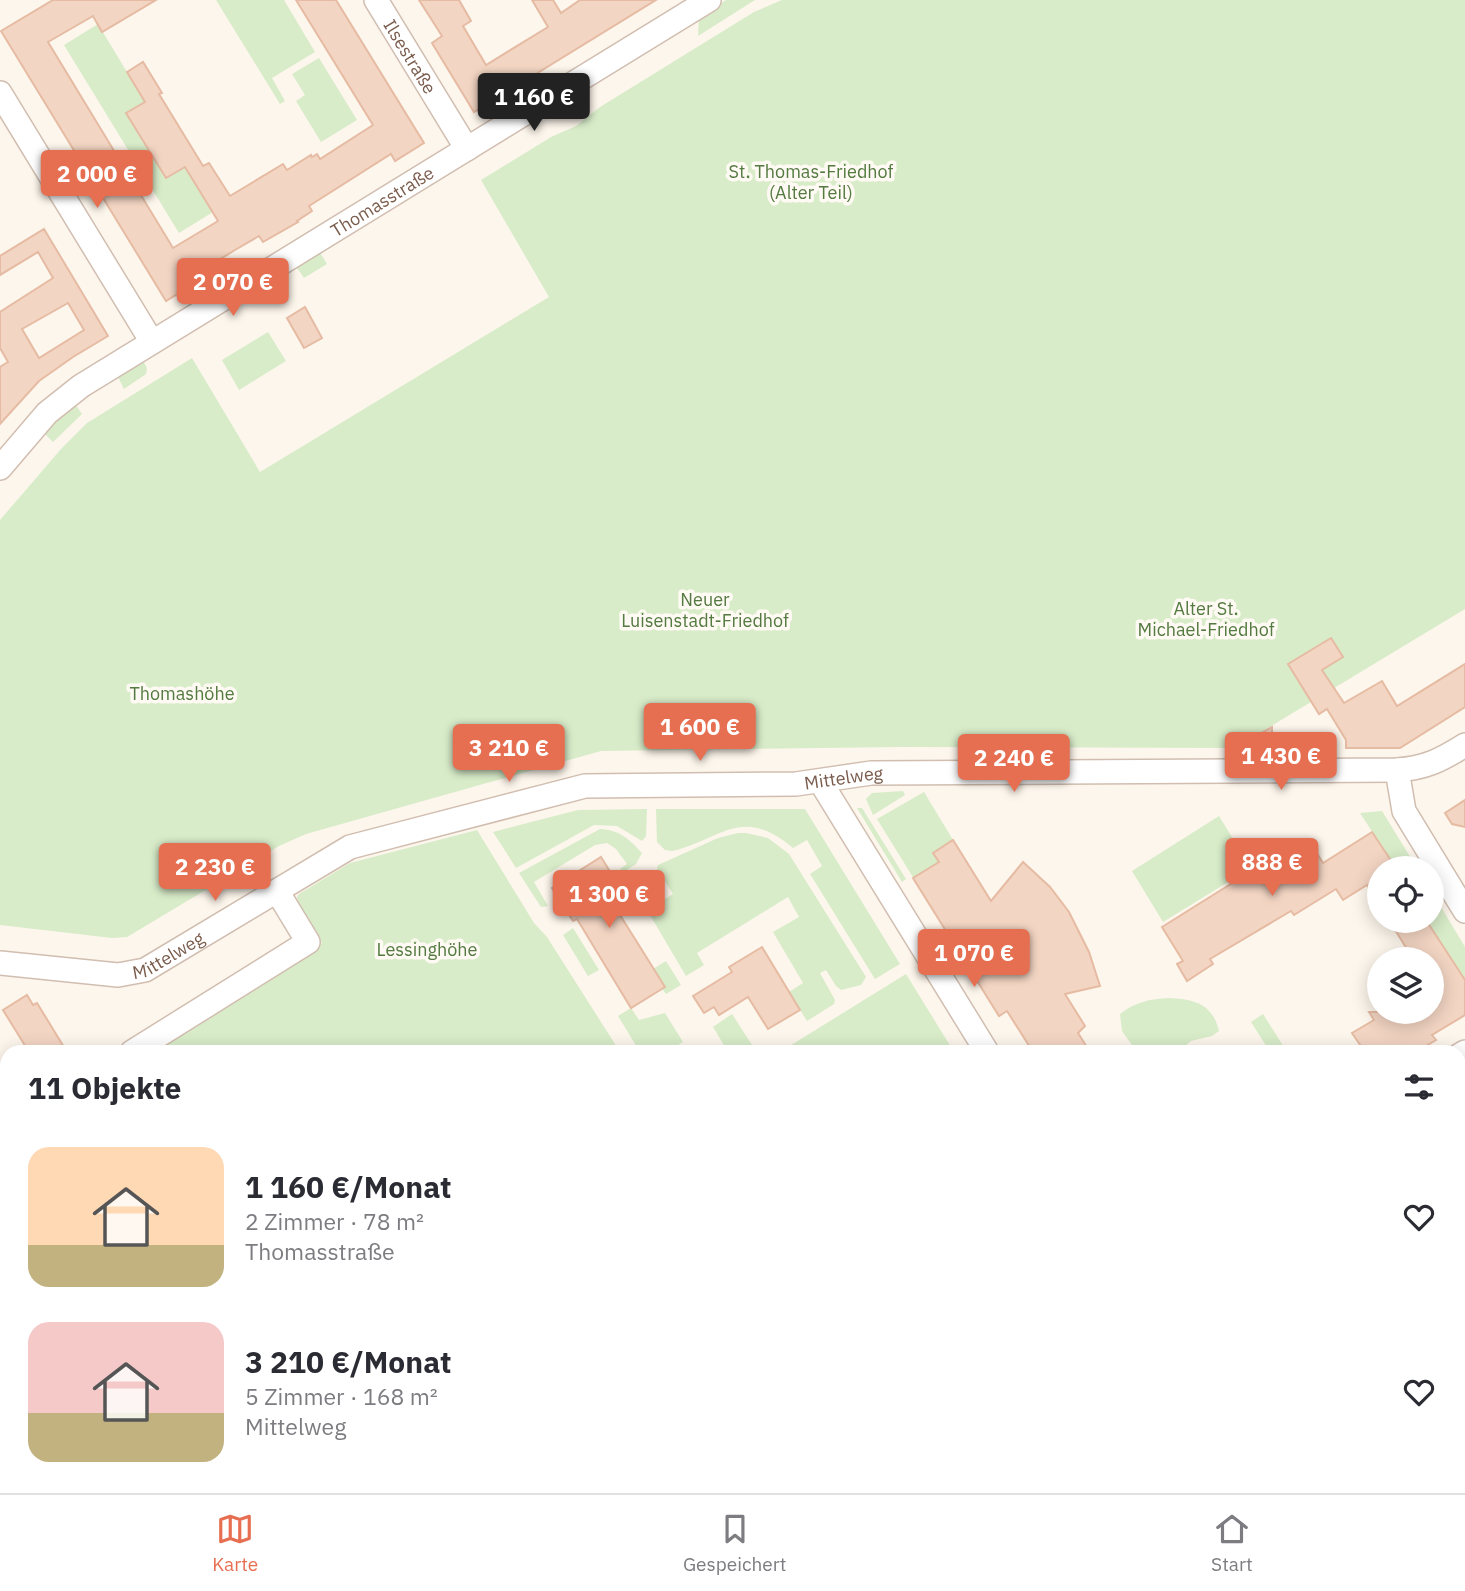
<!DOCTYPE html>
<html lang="de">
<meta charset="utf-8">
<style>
body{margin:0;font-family:"IBM Plex Sans",sans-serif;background:#f7f7f7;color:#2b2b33;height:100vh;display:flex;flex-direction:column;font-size:26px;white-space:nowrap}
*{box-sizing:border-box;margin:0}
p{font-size:23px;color:#7c7c81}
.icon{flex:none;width:38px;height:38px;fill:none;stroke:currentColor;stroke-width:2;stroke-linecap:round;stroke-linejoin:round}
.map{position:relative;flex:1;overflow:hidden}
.details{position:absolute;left:0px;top:1045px;width:1466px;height:450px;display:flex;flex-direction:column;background:#fff;border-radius:21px 21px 0 0;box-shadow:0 4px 18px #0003}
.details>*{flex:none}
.fabs{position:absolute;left:1367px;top:856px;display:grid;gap:14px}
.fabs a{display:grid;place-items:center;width:77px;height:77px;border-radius:50%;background:#fff;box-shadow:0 4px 18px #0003;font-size:35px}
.price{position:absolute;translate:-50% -60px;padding:0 16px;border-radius:7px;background:#e76f51;color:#fff;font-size:23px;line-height:46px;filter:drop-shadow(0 2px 4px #0008)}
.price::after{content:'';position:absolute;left:50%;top:42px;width:21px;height:16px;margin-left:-10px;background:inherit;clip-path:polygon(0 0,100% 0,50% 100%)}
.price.selected{background:#222;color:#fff}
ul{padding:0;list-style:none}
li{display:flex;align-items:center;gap:21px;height:175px;padding:0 28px}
li span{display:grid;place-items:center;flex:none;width:196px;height:140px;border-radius:21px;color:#555}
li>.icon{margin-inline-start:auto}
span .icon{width:84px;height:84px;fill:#fffc;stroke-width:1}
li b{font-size:30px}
h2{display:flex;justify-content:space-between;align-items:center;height:84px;padding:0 28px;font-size:30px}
.menu{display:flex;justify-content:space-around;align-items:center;height:98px;border-top:2px solid #e1e1e2;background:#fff;font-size:19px;color:#7c7c81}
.menu a{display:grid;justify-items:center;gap:4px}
.menu .selected{color:#e76f51}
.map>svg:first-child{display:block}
.green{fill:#d8ecc9}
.building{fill:#f3d5c3;stroke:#e6bba3;stroke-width:2;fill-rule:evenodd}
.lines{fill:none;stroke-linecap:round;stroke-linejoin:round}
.minor-casing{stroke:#d1beb0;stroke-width:26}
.minor{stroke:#fff;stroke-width:23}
.labels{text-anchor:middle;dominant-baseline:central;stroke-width:7;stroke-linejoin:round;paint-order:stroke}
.street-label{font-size:18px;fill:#7a5c4d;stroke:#fffaf3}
.park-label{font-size:18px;fill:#537a41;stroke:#fffaf3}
</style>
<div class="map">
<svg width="1465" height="1493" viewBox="0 0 1465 1493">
<rect width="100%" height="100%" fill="#fdf6ec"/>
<g class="green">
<polygon points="216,0 284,0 315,52 272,78 285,101 280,104"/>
<polygon points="726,0 755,0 698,36 699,17"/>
<polygon points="782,0 1465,0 1465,609 1235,748 900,747 601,751 306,834 279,846 127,937 112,938 0,925 0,520 61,449 87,423 192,358 260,472 549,297 481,180 551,137 576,126 600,107 754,12"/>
<polygon points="98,24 145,102 127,113 166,178 185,167 213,212 179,233 64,45"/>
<polygon points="319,58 357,120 321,142 296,101 305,95 292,74"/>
<polygon points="319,251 327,264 304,278 295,265"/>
<polygon points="268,332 286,361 239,390 222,360"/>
<polygon points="142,359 147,368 146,374 124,389 117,375"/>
<polygon points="75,404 82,414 53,442 43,432"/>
<polygon points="903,791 905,795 873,815 866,799 872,793"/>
<polygon points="924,792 953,840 948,934 877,819"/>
<polygon points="857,808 862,808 906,879 902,882"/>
<polygon points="647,809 646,836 642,841 617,826 594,825 516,868 493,832 578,810"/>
<path d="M656,809H805L900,964L875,979L810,874L822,866L807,840L793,848C741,804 721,840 672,851L665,850L657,842Z"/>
<polygon points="1382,811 1417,868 1396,868 1360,813"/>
<polygon points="1219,816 1251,868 1163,922 1132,871"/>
<path d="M600,829C620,830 629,839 642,853L636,864L622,873L620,869L627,864L616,849L607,843L595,845L534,882L548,906L541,907L519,873Z"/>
<polygon points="477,830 534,923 547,937 620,1052 147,1052 322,943 298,902 297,897 299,894 350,863"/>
<polygon points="738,833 746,833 768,838 789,854 866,977 861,985 841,990 836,986 826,970 820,973 835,1000 834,1004 807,1021 789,992 803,983 773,932 799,917 788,897 697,953 704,965 686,976 647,910 673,894 657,869 658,865 718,838"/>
<polygon points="1432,892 1465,947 1465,980 1426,921 1432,920"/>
<polygon points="573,928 599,970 588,976 563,935"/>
<polygon points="666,961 681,985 666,994 662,989 665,987 653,969"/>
<polygon points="906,974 954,1052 780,1052"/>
<path d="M1169,998C1194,999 1213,1004 1219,1031L1212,1036L1191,1041L1178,1052H1137L1122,1031L1120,1014C1135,1002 1150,999 1169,998Z"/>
<polygon points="631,1008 639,1020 665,1013 683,1042 675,1047 677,1052 640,1052 618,1016"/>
<polygon points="732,1014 754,1048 748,1052 728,1052 713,1027"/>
<polygon points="1263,1014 1287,1052 1270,1052 1251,1022"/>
<polygon points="1460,1162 1465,1171 1465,1341 1460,1344"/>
<polygon points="1465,1449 1465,1487 1455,1493 1436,1493 1433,1488 1460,1488 1460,1453"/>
<polygon points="439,1488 645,1488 636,1493 442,1493"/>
<polygon points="716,1488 927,1488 927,1493 708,1493"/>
<polygon points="935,1488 991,1488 993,1492 935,1493"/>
</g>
<g class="building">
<polygon points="53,0 156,0 102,32 93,16 48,42 173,248 218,221 185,167 166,178 126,113 145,102 127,72 143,62 162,93 159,94 203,166 209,163 230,196 283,164 287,170 311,155 312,157 317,154 320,159 373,125 296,0 336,0 424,143 395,161 391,154 309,206 312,211 297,221 298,222 263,242 259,236 235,250 191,277 195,283 166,301 1,31"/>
<polygon points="419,0 459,0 471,21 463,26 486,65 548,27 532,0 553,0 561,13 580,0 656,0 474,112 432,43 442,36"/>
<path d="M44,229L108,336L73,357L39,381L0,424V367L8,362L0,348V312L53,278L38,252L0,275V256ZM68,303L84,330L39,358L22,329Z"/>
<polygon points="305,307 322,338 304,348 287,318"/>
<polygon points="1331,638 1343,657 1322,670 1344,703 1382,681 1397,706 1465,664 1465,707 1400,748 1346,748 1346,740 1327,709 1319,714 1288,664"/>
<polygon points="1272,727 1272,748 1235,748"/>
<polygon points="1465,800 1465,827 1452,824 1445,813"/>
<polygon points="1372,832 1396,868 1379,868 1379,905 1367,885 1343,900 1336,889 1294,915 1291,911 1210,959 1213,964 1187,981 1177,964 1183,961 1162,927 1293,845 1294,848 1308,839 1323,863"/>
<polygon points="953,840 991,901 1023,862 1050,887 1069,912 1089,952 1100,986 1065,994 1085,1026 1078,1033 1090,1052 1033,1052 1007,1011 999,1016 913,878 939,862 933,853"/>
<polygon points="601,857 622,891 610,899 665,987 631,1008 577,919 573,921 552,888"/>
<polygon points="1389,920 1426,920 1465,980 1465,1015 1432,1035 1436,1040 1416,1052 1365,1052 1352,1033 1374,1020 1369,1012 1432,1012 1432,959 1413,959"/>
<polygon points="762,947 800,1010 768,1029 748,997 719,1015 714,1007 704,1013 693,996 732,972 729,967"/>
<polygon points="27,995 33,1005 37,1003 67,1052 29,1052 3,1010"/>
</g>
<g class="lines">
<g class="minor-casing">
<g id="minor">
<path id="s1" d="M376,0L467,149"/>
<polyline points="0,93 152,342"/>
<path id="s2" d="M0,468L47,413L81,386L709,0"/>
<polyline points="1397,770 1404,811 1465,911"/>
<polyline points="820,781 987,1052"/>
<path id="s3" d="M0,963L118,975L145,970L350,847L585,786L796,784L871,773L1397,770C1426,768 1441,760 1465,745"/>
<polyline points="132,1052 308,942 277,891"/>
<polyline points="1460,1055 1465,1052"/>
<polyline points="367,1488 370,1493"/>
<polyline points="1254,1488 1257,1493"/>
<polyline points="1130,1493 1139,1488"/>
</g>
</g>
<use href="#minor" class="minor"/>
</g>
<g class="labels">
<g class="street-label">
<text stroke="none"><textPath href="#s1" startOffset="66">Ilsestraße</textPath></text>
<text stroke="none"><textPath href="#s2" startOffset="469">Thomasstraße</textPath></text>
<text stroke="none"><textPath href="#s3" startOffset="887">Mittelweg</textPath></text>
<text stroke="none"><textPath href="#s3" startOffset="173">Mittelweg</textPath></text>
</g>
<g class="park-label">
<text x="811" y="171">St. Thomas-Friedhof<tspan x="811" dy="21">(Alter Teil)</tspan></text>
<text x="705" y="599">Neuer<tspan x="705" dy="21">Luisenstadt-Friedhof</tspan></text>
<text x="1206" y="608">Alter St.<tspan x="1206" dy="21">Michael-Friedhof</tspan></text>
<text x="182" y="693">Thomashöhe</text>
<text x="427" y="949">Lessinghöhe</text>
</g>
</g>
</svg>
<div class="fabs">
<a><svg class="icon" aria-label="locate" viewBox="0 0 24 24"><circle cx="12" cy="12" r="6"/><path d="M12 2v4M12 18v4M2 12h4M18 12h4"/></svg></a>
<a><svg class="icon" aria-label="layers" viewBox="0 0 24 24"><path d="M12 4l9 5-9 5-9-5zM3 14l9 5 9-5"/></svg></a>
</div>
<b class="price selected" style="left:534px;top:133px">1 160 €</b>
<b class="price" style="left:97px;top:210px">2 000 €</b>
<b class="price" style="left:233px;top:318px">2 070 €</b>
<b class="price" style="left:700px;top:763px">1 600 €</b>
<b class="price" style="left:509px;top:784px">3 210 €</b>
<b class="price" style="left:1281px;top:792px">1 430 €</b>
<b class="price" style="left:1014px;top:794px">2 240 €</b>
<b class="price" style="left:1272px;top:898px">888 €</b>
<b class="price" style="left:215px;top:903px">2 230 €</b>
<b class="price" style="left:609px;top:930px">1 300 €</b>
<b class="price" style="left:974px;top:989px">1 070 €</b>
<section class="details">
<h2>11 Objekte<svg class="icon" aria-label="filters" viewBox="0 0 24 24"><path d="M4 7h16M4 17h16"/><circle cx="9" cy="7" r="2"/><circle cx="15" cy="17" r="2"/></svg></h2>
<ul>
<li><span style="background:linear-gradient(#ffd9b3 70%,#c2b280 0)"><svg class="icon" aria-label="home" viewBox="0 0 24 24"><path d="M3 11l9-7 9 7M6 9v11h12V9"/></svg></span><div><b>1 160 €/Monat</b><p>2 Zimmer · 78 m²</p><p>Thomasstraße</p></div><svg class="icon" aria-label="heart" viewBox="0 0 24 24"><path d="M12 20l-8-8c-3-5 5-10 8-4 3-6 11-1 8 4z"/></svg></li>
<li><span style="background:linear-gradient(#f6c9c9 65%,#c2b280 0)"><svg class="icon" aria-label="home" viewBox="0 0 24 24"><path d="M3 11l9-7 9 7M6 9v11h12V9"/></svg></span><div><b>3 210 €/Monat</b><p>5 Zimmer · 168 m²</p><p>Mittelweg</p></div><svg class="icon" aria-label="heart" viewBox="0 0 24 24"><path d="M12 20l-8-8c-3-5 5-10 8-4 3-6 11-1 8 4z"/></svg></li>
</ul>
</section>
</div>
<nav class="menu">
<a class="selected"><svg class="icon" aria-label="map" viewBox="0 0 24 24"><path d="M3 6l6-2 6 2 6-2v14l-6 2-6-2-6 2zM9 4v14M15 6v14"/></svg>Karte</a>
<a><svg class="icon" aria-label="saved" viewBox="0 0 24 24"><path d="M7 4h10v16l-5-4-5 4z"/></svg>Gespeichert</a>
<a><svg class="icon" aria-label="home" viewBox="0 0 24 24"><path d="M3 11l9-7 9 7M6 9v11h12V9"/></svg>Start</a>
</nav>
